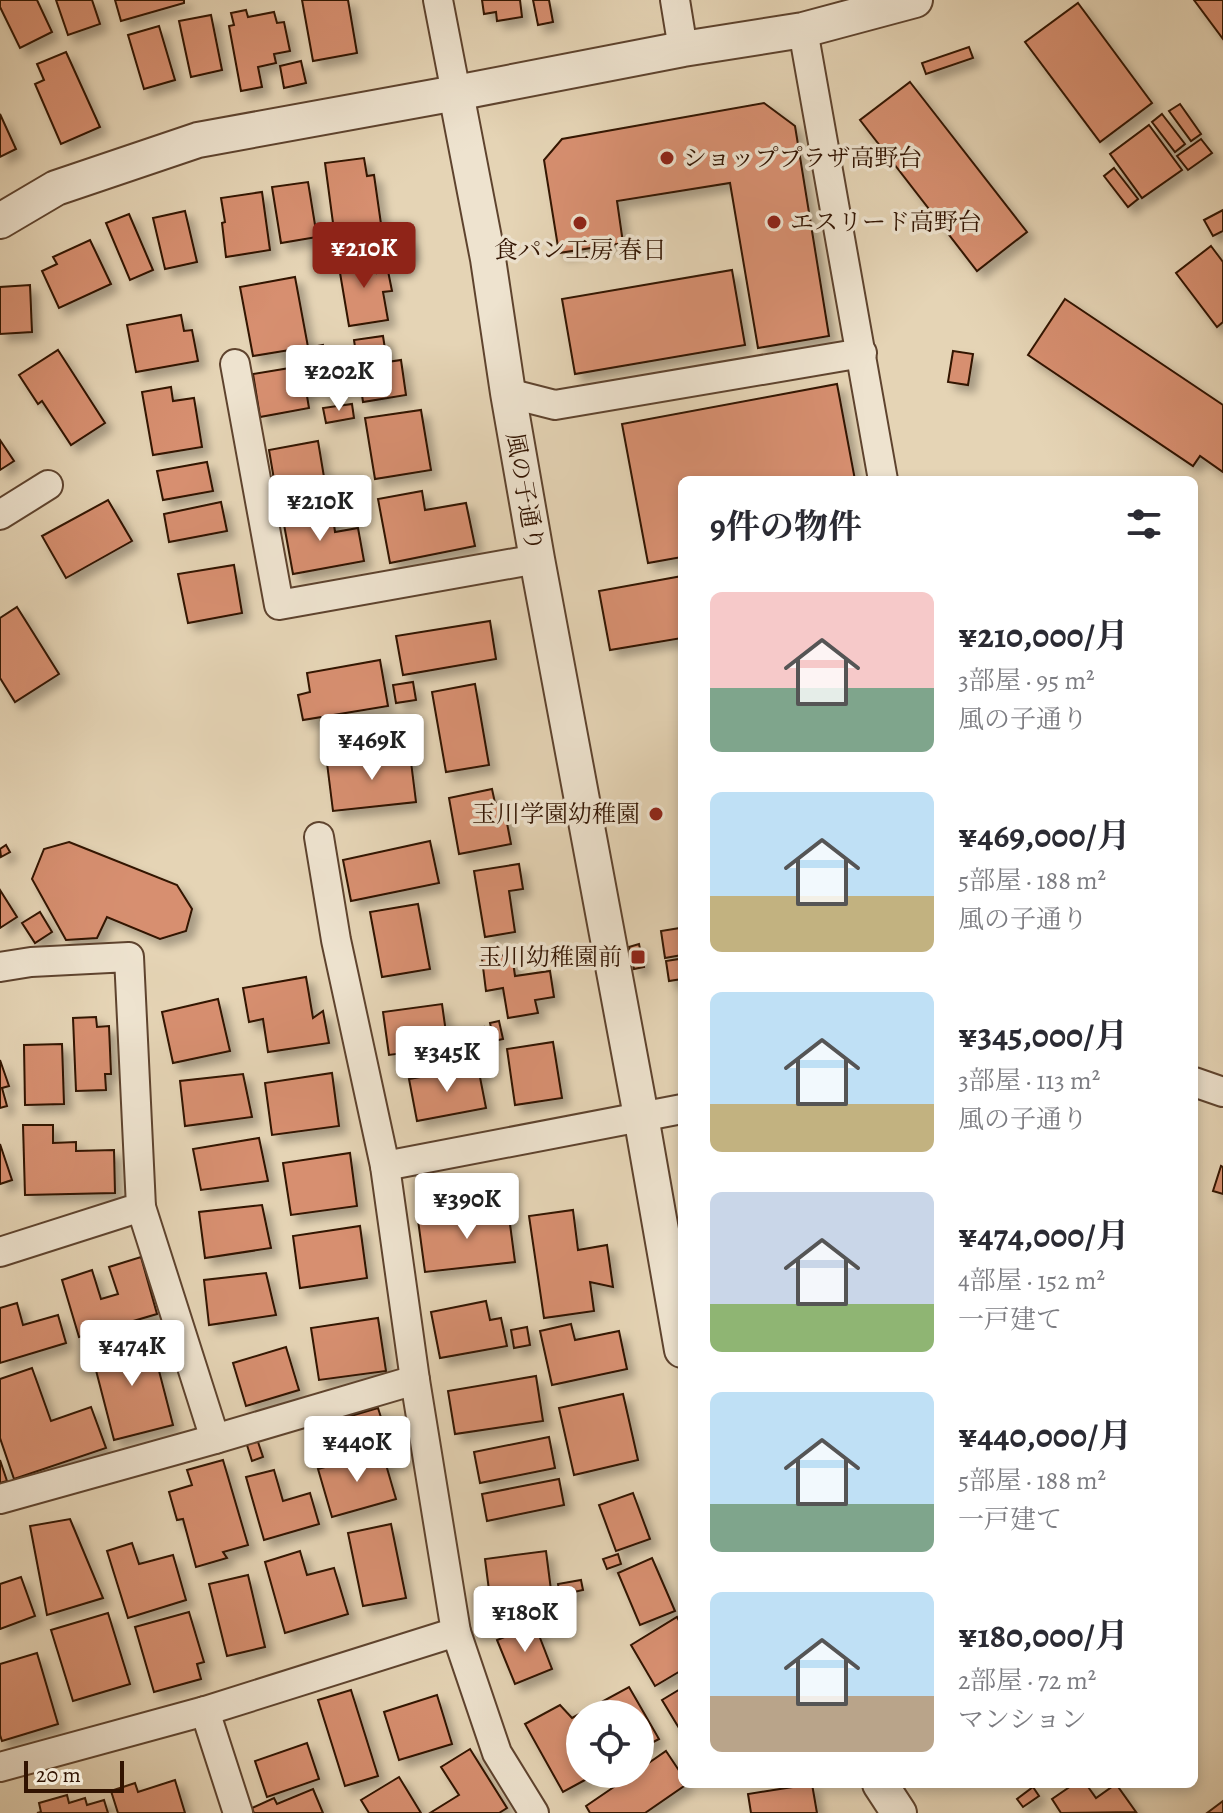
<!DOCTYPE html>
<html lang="ja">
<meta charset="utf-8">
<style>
body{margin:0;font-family:Alegreya,"Noto Serif JP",serif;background:#f2f2f3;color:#2b2b33;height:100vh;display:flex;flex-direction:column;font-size:30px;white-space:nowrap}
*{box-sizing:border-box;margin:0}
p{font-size:26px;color:#7c7c81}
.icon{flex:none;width:44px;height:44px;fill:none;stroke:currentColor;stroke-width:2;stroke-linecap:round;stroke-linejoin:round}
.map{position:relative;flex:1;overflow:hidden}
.panel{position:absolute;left:678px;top:476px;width:520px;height:1312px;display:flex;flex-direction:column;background:#fff;border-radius:12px;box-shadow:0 4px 12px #0003}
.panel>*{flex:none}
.controls{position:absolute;left:566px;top:1700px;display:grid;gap:16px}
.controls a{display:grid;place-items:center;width:88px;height:88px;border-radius:50%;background:#fff;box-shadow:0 4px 12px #0003;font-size:40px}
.scale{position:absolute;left:24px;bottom:20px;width:100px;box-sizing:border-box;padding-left:8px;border:4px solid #311301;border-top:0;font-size:22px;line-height:28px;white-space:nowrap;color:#311301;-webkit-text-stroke:6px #eee3cf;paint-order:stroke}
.price{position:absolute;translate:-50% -68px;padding:0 18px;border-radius:8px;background:#fff;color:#222;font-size:26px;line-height:52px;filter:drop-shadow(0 2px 4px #0008)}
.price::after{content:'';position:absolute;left:50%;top:48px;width:24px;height:18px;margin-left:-12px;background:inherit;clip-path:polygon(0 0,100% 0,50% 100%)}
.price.on{background:#8f2418;color:#fff}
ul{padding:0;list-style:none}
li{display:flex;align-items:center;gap:24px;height:200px;padding:0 32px}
li span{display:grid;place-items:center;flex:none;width:224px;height:160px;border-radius:12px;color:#555}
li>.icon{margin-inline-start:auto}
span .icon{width:96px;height:96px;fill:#fffc;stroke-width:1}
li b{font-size:34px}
h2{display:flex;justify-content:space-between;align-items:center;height:96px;padding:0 32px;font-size:34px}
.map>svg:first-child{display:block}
.building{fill:#d78f70;stroke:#311301;stroke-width:2;filter:url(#shadow)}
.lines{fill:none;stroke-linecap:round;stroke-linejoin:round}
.minor-casing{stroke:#5e432e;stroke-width:32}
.tertiary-casing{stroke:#5e432e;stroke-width:38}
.minor{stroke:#eee3cf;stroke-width:28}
.tertiary{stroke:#eee3cf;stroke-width:34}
.poi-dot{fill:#8f2418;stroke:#eee3cf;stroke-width:3}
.labels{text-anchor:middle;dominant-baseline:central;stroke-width:7;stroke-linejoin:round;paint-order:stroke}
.poi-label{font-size:24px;fill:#311301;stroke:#eee3cf;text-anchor:start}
.street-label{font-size:24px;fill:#311301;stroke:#eee3cf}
</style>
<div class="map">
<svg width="1223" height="1813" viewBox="0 0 1223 1813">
<defs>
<filter id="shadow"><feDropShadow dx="7" dy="7" stdDeviation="4" flood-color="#0004"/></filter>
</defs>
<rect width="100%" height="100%" fill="#e5d4b5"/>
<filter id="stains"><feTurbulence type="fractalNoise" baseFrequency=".0025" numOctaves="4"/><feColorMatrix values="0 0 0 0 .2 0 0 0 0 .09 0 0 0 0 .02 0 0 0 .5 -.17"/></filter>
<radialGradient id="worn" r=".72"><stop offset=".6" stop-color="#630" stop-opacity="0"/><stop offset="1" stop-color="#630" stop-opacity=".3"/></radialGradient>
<g class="building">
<polygon points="0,0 37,0 52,32 20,48 0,7"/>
<polygon points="56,0 92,0 100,24 68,35"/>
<polygon points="115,0 184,0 184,3 121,21"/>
<polygon points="302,0 348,0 357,53 313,61"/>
<polygon points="482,0 520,0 522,17 497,21 496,12 484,14"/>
<polygon points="533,0 549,0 553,22 538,25"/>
<polygon points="1194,0 1223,0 1223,39"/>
<polygon points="1078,3 1152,103 1100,142 1025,42"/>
<polygon points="246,10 248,17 274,12 277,23 284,22 290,51 274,54 276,63 258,67 262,87 241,91 229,26 234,25 231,13"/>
<polygon points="211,15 222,70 191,77 179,21"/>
<polygon points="159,26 175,80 144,89 128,35"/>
<polygon points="969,47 973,58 926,74 922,63"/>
<polygon points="66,52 100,127 61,144 35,84 44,80 37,64"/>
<polygon points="301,61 306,83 284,88 280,66"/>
<polygon points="910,82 1027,232 977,271 860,120"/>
<polygon points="764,103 795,126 829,336 758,348 730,183 617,201 623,243 559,253 544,160 562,139"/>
<polygon points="1180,104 1201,134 1191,141 1169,111"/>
<polygon points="0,114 16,149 0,157"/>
<polygon points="1162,114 1185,144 1175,152 1152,122"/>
<polygon points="1149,125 1182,170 1142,198 1110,154"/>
<polygon points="1201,139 1212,153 1188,170 1177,156"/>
<polygon points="364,158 367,176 374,175 382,231 335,238 325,163"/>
<polygon points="1114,168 1138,199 1128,207 1104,176"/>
<polygon points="308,182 317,237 281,243 272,187"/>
<polygon points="262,192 270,250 226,257 222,223 225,222 221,198"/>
<polygon points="1223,210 1223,231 1213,236 1204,220"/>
<polygon points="185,211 197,262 165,269 153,218"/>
<polygon points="129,214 153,270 130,280 106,223"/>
<polygon points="409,238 412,256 384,261 381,243"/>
<polygon points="90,240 111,284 59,308 42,271 57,264 53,257"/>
<polygon points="1211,246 1223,262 1223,322 1217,327 1176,273"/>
<polygon points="375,255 377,273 388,271 392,291 383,292 388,320 349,326 338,261"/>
<polygon points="732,270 745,345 575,374 562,299"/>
<polygon points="295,277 308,347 253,356 240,287"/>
<polygon points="30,285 32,332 0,334 0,287"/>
<polygon points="1065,299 1223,405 1223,472 1200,456 1193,466 1028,355"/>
<polygon points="181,315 184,331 192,330 198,361 136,372 127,325"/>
<polygon points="383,336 387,362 401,360 406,395 363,402 354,340"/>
<polygon points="323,345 324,352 313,355 312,347"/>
<polygon points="58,350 105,423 71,445 42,401 38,404 19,375"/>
<polygon points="953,351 973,354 968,385 948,382"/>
<polygon points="302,366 309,408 260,417 253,374"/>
<polygon points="837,384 855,480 682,480 682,557 648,563 622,424"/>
<polygon points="171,387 173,401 194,398 202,447 153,455 142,392"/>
<polygon points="352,404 354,418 326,423 323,408"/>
<polygon points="421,410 431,470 375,479 365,418"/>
<polygon points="0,440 14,461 0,470"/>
<polygon points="318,441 328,501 279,509 269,450"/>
<polygon points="207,462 213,491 163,500 157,471"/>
<polygon points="422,491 425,510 466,503 475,546 390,563 378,499"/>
<polygon points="108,500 132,541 66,578 42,536"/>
<polygon points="221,502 227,531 169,542 164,514"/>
<polygon points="332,510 335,532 358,528 364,561 293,574 283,519"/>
<polygon points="234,565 242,613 188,623 178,574"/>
<polygon points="682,576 682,638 610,650 599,591"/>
<polygon points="17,607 59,674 15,702 0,678 0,618"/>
<polygon points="490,621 496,659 403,675 396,636"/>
<polygon points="380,660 388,706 303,720 298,695 310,692 307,673"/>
<polygon points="413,682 416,700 396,703 393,685"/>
<polygon points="475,684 489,765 446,772 432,692"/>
<polygon points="410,754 416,802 333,811 327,763"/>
<polygon points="492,789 495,803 503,802 511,844 459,854 449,798"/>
<polygon points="430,841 439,883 351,901 343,860"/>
<polygon points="69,842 177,885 192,909 186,931 160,939 107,917 97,938 66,940 32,879 44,849"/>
<polygon points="6,845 10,852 1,857 0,849"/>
<polygon points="519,864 523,889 509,891 515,932 485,937 474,871"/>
<polygon points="0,890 17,917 0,928"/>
<polygon points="418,904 430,969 382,977 370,912"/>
<polygon points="40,912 52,932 35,943 22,923"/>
<polygon points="680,928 682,955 665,958 661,931"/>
<polygon points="639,944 644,967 634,969 629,947"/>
<polygon points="512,954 515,976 550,971 554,997 535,1000 538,1013 508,1018 503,988 486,991 482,959"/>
<polygon points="679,959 682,979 669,981 666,961"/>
<polygon points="306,977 313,1018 323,1011 329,1043 268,1052 263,1019 249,1022 243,988"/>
<polygon points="218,999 230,1051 173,1063 162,1012"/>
<polygon points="442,1004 448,1047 389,1055 383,1012"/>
<polygon points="96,1017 97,1027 109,1026 111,1074 105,1074 106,1090 76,1091 73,1018"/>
<polygon points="499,1021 503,1039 494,1041 490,1023"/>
<polygon points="484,1027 486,1038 480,1040 478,1028"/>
<polygon points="553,1042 562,1098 515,1105 507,1049"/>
<polygon points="62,1044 64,1104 25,1105 24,1045"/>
<polygon points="0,1060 9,1086 2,1088 7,1106 0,1108"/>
<polygon points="478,1067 486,1108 417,1121 409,1079"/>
<polygon points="332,1073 339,1126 272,1135 265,1083"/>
<polygon points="243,1074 252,1117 185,1126 180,1081"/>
<polygon points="23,1125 53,1125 53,1143 76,1142 76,1151 114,1150 115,1193 25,1195"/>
<polygon points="259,1138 268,1181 201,1190 193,1149"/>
<polygon points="0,1144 12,1180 0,1184"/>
<polygon points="350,1153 357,1206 291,1215 283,1163"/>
<polygon points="1221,1166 1223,1167 1223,1194 1213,1191"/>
<polygon points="262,1205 271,1248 205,1258 199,1212"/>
<polygon points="508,1209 515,1262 425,1272 418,1220"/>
<polygon points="573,1210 578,1250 607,1245 613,1287 590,1282 594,1311 544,1318 529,1216"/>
<polygon points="360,1226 367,1278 300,1288 293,1236"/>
<polygon points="141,1257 157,1314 79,1337 62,1280 92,1270 101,1299 118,1294 109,1267"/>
<polygon points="266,1273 276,1315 209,1325 204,1280"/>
<polygon points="486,1301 490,1320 501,1318 507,1346 440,1358 431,1312"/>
<polygon points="17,1303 23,1325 58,1315 66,1343 0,1363 0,1308"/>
<polygon points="378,1318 386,1371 319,1380 311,1328"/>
<polygon points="571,1324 575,1340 619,1331 627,1369 552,1385 540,1331"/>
<polygon points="527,1327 530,1345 514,1348 511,1330"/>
<polygon points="150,1336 173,1425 114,1440 91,1351"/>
<polygon points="286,1347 299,1390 246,1406 233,1363"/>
<polygon points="32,1368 51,1421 91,1407 106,1448 14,1479 0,1438 0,1379"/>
<polygon points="536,1376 543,1421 455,1434 448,1391"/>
<polygon points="623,1394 638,1460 574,1475 559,1408"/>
<polygon points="378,1408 387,1436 336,1452 327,1423"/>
<polygon points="549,1437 555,1468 480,1483 474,1452"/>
<polygon points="257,1439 263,1457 252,1461 246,1442"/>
<polygon points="382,1451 396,1499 332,1517 318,1469"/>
<polygon points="0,1460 7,1481 0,1483"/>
<polygon points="223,1460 248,1545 223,1552 227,1558 196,1567 183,1519 177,1520 169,1492 192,1485 187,1470"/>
<polygon points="274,1470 283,1501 310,1493 319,1524 264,1540 246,1477"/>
<polygon points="559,1479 564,1505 487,1521 482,1494"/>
<polygon points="633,1493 650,1539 616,1551 599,1505"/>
<polygon points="70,1519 103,1598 47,1615 30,1526"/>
<polygon points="391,1524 406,1598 363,1606 348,1533"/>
<polygon points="132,1543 139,1564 173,1555 186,1600 128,1618 107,1551"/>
<polygon points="300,1551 307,1575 334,1568 348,1614 285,1633 265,1562"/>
<polygon points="546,1551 552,1598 491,1606 485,1559"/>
<polygon points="618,1554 621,1564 607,1569 603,1559"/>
<polygon points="652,1558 675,1611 640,1625 618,1573"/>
<polygon points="248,1575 265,1647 227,1656 209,1584"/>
<polygon points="21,1577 35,1616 0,1629 0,1584"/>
<polygon points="581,1580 583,1590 560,1595 558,1584"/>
<polygon points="189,1612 204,1662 197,1664 201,1679 154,1692 135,1627"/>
<polygon points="108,1613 130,1684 73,1701 51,1630"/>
<polygon points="677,1617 682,1626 682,1670 655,1686 631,1645"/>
<polygon points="535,1625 552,1669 515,1684 497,1640"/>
<polygon points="37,1653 58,1724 2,1741 0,1735 0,1664"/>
<polygon points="629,1687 659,1739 640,1749 640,1714 580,1714 580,1774 596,1774 563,1792 525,1724 560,1705 572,1718"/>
<polygon points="682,1688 682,1733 662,1700"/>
<polygon points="351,1690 378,1776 345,1786 318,1700"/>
<polygon points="437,1695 452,1744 399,1760 384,1712"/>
<polygon points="307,1743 319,1779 267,1797 255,1761"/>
<polygon points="470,1749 507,1808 499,1813 430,1813 459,1795 441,1767"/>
<polygon points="666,1751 682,1775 682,1784 687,1784 645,1813 590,1813 586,1806 633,1774 640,1774 640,1769"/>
<polygon points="399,1777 421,1813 369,1813 361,1800"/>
<polygon points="175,1780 185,1813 118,1813 111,1791 135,1783 138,1792"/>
<polygon points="812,1784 817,1813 751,1813 748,1794"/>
<polygon points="1074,1784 1086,1784 1096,1798 1116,1784 1136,1812 1061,1813 1052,1799"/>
<polygon points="1033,1787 1039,1796 1023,1807 1017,1799"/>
<polygon points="313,1789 323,1813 254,1813 252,1808 274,1798 277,1804"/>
<polygon points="67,1795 69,1803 85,1798 87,1805 104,1800 108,1813 37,1813 41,1812 39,1803"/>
<polygon points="1223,1801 1223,1813 1207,1813"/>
</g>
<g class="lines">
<g class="minor-casing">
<g id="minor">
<polyline points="438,0 456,93"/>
<polyline points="675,0 683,49"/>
<polyline points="803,30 883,480"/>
<polyline points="235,364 279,605 537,559"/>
<polyline points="508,393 555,405 862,353"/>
<polyline points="0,515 48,485"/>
<polyline points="0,967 31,962 129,957 141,1207 0,1252"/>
<polyline points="1194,1082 1223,1092"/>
<polyline points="385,1166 682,1109"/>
<polyline points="141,1207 215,1439"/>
<polyline points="0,1499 215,1439 415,1380"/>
<polyline points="456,1632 497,1753 534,1813"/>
<polyline points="205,1711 238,1813"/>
<polyline points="0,1767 205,1711 456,1632 415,1380 385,1166 336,940 319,837"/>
</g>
</g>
<g class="tertiary-casing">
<g id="tertiary">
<polyline points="456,93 488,259 508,393 537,559 641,1116 682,1350"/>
<polyline points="0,221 56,188 198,140 456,93 683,49 803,30 915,0"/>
<polyline points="880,1784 899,1813"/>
</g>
</g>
<use href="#minor" class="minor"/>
<use href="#tertiary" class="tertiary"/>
</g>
<g class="poi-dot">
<circle cx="667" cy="158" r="8"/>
<circle cx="774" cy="222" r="8"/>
<circle cx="580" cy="223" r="8"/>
<circle cx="656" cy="814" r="8"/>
<rect x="630" y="949" width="16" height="16" rx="4"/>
</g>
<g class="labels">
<g class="poi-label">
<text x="683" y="158">ショッププラザ高野台</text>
<text x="790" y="222">エスリード高野台</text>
<text x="580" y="250" text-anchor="middle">食パン工房 春日</text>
<text x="640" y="814" text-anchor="end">玉川学園幼稚園</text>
<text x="622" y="957" text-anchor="end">玉川幼稚園前</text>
</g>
<g class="street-label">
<text transform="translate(525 492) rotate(80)">風の子通り</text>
</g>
</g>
<rect width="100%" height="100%" filter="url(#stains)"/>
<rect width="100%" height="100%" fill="url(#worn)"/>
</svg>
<div class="controls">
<a><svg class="icon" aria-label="locate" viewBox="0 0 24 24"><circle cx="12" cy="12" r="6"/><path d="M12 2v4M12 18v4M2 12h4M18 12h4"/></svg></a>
</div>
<div class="scale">20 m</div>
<b class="price on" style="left:364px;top:290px">¥210K</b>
<b class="price" style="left:339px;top:413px">¥202K</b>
<b class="price" style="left:320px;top:543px">¥210K</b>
<b class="price" style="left:372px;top:782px">¥469K</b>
<b class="price" style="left:447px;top:1094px">¥345K</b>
<b class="price" style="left:467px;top:1241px">¥390K</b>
<b class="price" style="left:132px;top:1388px">¥474K</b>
<b class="price" style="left:357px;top:1484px">¥440K</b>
<b class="price" style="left:525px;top:1654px">¥180K</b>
<section class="panel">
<h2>9件の物件<svg class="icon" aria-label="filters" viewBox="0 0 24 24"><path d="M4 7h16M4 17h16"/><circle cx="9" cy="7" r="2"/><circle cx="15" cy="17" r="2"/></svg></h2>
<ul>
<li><span style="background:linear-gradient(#f6c9c9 60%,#7fa58c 0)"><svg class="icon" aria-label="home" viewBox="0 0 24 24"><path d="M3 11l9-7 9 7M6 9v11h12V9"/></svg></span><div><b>¥210,000/月</b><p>3部屋 · 95 m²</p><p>風の子通り</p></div></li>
<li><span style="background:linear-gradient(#bfe0f5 65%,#c2b280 0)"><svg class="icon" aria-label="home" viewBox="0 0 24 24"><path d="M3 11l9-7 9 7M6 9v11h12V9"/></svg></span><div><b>¥469,000/月</b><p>5部屋 · 188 m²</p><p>風の子通り</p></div></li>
<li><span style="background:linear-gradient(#bfe0f5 70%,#c2b280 0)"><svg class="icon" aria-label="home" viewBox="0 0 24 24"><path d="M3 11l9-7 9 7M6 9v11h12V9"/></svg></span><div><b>¥345,000/月</b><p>3部屋 · 113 m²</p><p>風の子通り</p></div></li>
<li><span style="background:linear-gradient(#c9d6e8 70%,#8fb573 0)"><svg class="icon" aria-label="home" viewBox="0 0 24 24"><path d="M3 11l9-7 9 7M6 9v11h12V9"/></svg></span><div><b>¥474,000/月</b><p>4部屋 · 152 m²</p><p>一戸建て</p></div></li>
<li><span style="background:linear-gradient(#bfe0f5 70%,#7fa58c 0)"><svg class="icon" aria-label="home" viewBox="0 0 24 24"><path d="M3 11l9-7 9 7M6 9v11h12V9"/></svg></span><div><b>¥440,000/月</b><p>5部屋 · 188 m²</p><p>一戸建て</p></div></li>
<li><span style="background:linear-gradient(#bfe0f5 65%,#b9a48a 0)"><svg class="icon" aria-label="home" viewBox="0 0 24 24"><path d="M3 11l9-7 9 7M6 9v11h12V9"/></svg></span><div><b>¥180,000/月</b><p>2部屋 · 72 m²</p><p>マンション</p></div></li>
</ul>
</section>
</div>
